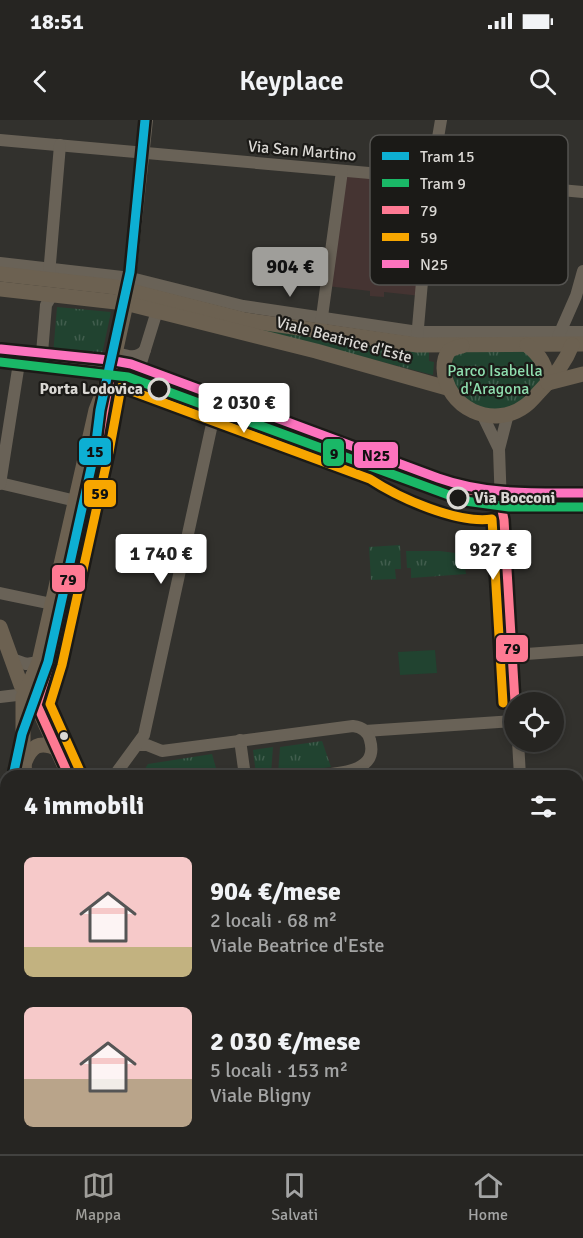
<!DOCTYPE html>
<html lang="it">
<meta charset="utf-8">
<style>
body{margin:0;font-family:Signika,sans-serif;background:#32312f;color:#f1f3f6;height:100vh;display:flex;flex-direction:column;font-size:22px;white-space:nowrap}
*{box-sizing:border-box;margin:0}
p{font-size:20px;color:#a4a5a5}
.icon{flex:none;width:33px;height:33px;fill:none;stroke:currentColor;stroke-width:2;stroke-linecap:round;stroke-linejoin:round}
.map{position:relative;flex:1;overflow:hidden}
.drawer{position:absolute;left:0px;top:650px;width:584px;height:386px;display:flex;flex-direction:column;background:#262522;border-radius:18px 18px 0 0;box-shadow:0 3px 9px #0003,0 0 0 2px #424240}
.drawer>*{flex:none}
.controls{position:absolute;left:504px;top:572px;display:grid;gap:12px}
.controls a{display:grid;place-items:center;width:60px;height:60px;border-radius:50%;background:#262522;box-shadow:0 3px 9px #0003,0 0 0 2px #424240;font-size:30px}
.price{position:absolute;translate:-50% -51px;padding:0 14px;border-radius:6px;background:#fff;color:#222;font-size:20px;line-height:39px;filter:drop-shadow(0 2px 3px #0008)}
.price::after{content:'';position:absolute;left:50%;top:36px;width:18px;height:14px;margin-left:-9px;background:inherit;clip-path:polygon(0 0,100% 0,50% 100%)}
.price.selected{background:#9f9e9a;color:#111}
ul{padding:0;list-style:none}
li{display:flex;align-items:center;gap:18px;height:150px;padding:0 24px}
li span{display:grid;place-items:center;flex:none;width:168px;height:120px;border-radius:9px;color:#555}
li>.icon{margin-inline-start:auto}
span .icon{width:72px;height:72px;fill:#fffc;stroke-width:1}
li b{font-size:26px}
h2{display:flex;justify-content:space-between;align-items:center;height:72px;padding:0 24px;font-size:26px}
.status{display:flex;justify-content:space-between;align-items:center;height:42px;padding:0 30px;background:#262522;direction:ltr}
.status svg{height:16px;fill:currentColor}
header{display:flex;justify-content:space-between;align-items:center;height:78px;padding:0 24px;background:#262522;font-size:27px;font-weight:600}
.tab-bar{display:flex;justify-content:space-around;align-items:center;height:84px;border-top:2px solid #424240;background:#262522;font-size:16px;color:#a4a5a5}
.tab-bar a{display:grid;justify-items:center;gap:3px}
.tab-bar .selected{color:#9f9e9a}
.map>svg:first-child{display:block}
.commercial{fill:#453432}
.grass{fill:url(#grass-tufts)}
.pitch{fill:#214330}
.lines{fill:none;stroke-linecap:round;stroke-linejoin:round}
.minor{stroke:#696257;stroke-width:12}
.major{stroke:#6c6151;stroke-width:15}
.bus-1-casing{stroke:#1b1a17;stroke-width:14}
.bus-2-casing{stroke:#1b1a17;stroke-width:14}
.bus-3-casing{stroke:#1b1a17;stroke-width:14}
.bus-1{stroke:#fe7a93;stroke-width:9}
.bus-2{stroke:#f7a600;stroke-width:9}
.bus-3{stroke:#fc73be;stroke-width:9}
.tram-1-casing{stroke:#1b1a17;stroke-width:14}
.tram-2-casing{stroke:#1b1a17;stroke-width:14}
.tram-1{stroke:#0dafd3;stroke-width:9}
.tram-2{stroke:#1ab867;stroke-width:9}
.stop-dot{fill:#1b1a17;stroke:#dad8d4;stroke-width:3}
.bus-dot{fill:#dad8d4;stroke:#1b1a17;stroke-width:2}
.labels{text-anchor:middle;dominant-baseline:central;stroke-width:4.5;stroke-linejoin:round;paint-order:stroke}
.street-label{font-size:16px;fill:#dad8d4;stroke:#1b1a17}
.park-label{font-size:16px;fill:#8eddae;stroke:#1b1a17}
.stop-label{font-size:16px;font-weight:bold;fill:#dad8d4;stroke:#1b1a17;text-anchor:end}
.key{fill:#1b1a17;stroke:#545350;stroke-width:1.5}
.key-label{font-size:16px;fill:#dad8d4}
.line-badge{stroke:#1b1a17;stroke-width:2}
.pale-badge-label{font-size:16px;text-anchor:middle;font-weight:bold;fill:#111}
</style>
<div class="status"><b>18:51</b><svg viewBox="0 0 49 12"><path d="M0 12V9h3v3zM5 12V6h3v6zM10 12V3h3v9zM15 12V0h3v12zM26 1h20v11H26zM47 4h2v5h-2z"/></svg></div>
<header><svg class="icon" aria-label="back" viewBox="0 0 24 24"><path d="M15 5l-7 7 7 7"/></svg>Keyplace<svg class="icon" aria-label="search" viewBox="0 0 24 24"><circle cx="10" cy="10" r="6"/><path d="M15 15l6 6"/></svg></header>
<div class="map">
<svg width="583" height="1034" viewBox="0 0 583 1034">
<defs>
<pattern id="grass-tufts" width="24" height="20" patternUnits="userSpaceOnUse" patternTransform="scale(1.5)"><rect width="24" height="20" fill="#214330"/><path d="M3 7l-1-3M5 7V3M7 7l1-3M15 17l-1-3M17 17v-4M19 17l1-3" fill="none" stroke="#415d4d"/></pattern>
</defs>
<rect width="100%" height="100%" fill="#32312d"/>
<polygon class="commercial" points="343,53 380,56 376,113 392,115 390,137 418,141 421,176 384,172 384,177 370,176 370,171 327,166"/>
<g class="grass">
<polygon points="57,187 111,192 101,239 53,235"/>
<polygon points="223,201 429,232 429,241 434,242 433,255"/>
<polygon points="464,226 525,227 545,256 520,287 484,294 451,270 448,235"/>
<polygon points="400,425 401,449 395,449 396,459 371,460 369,427"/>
<polygon points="406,431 440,431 463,434 466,454 411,458 411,448 407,448"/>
<polygon points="322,621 331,647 278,654 280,627"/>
<polygon points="273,627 271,654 256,655 253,630"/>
<polygon points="212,634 218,655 141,655 148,644"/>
<polygon points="578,738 583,738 583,1034 579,1034 577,1029"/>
</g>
<polygon class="pitch" points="435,530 437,553 400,555 398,532"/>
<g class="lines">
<g class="minor">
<polyline points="0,20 583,72"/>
<polyline points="0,143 131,158 243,186 418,212 583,212"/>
<polyline points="49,155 60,25"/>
<polyline points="129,166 147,0"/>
<polyline points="321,204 342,51"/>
<polyline points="558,217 576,176 583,151"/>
<polyline points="417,219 431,59 441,0"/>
<path d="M115,232C127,236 136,240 145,230"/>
<polyline points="0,241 122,254 128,256 144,270 214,295"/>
<polyline points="41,245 46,185 52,175"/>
<polyline points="138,251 213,278 223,290 452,375 501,385 583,385"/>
<polyline points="131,254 138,251 140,246 157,191"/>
<polyline points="508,294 499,329 501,386 504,400 515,582"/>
<polyline points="483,296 499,329"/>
<polyline points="0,363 76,381"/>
<polyline points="0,364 19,243"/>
<polyline points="0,473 52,484"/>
<polyline points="512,535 583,530"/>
<polyline points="12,539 26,544 39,542"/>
<polyline points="0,577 17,575 25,572"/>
<polyline points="365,611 514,601"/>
<polyline points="240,620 245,656"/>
<polyline points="518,621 520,656"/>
<path d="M137,625H147L162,631L353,606C361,607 368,611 370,620C380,655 332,653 310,656"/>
<polyline points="114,656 144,615 214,295"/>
<polyline points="578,757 583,757"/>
<polyline points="0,772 6,741"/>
<polyline points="578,773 583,773"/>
<polyline points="0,818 6,822"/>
<polyline points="578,907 583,907"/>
<polyline points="0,973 6,972"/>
<polyline points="565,1029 567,1034"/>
<polyline points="0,1032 2,1034"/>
<polyline points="133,1034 140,1029"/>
</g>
<g class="major">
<polyline points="0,154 115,167 245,200 417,225 583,224"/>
<polyline points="0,169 125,183 316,231 447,268"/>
<path d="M527,225C541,236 546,245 548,263"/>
<path d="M462,226C458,227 453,228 449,231C445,236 444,242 444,248C445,288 493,310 525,286C531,282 536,275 541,270C555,256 565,243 572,225"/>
<polyline points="548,263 583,254"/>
<polyline points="0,507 21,565 38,588 69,656"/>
<path d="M24,644C31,626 39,620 58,629"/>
<polyline points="25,656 23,630 23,577 39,542 96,290 111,252 129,170"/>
<polyline points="149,1029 151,1034"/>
<polyline points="188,1029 190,1034"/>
</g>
<g class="bus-1-casing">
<g id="bus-1">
<polyline points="501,385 504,400 515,582"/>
<polyline points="69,656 37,585 50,542 97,329 111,252 128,256 452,375 501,385"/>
</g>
</g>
<g class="bus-2-casing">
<path id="bus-2" d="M80,651L50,584L62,545L109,332L121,267L370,359C399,378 457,404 492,399L503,583"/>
</g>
<g class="bus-3-casing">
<path id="bus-3" d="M1,229L109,240L131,244L438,358C486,375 533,373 583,373"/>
</g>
<use href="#bus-1" class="bus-1"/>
<use href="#bus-2" class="bus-2"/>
<use href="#bus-3" class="bus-3"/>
<g class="tram-1-casing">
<polyline id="tram-1" points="13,656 22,614 48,542 95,330 100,290 130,152 145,0"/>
</g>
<g class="tram-2-casing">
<polyline id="tram-2" points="0,242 128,257 465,381 509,387 583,387"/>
</g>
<use href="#tram-1" class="tram-1"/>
<use href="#tram-2" class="tram-2"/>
</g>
<g class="stop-dot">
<circle cx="159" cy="269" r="10"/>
<circle cx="458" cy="378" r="10"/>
</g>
<circle class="bus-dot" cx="64" cy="616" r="5"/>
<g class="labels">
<g class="street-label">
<text transform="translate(302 31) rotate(5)">Via San Martino</text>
<text transform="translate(344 220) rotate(15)">Viale Beatrice d'Este</text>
</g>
<g class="park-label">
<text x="495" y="251">Parco Isabella<tspan x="495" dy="18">d'Aragona</tspan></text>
</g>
<g class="stop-label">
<text x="143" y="269">Porta Lodovica</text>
<text x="474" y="378" text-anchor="start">Via Bocconi</text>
</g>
</g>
<rect x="370" y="15" width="198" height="150" rx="9" class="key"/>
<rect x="382" y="32" width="27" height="8" fill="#0dafd3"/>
<rect x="382" y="59" width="27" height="8" fill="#1ab867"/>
<rect x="382" y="86" width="27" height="8" fill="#fe7a93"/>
<rect x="382" y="113" width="27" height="8" fill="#f7a600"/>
<rect x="382" y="140" width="27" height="8" fill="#fc73be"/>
<g class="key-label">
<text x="420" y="42">Tram 15</text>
<text x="420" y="69">Tram 9</text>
<text x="420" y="96">79</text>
<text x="420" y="123">59</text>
<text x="420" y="150">N25</text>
</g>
<g class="line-badge">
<rect x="78" y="317" width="34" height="29" rx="6" fill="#0dafd3"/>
<rect x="322" y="318" width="23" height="29" rx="6" fill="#1ab867"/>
<rect x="353" y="321" width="46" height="28" rx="6" fill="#fc73be"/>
<rect x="83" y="359" width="34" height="29" rx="6" fill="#f7a600"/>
<rect x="51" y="444" width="35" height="29" rx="6" fill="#fe7a93"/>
<rect x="495" y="514" width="34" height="29" rx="6" fill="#fe7a93"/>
</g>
<g class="pale-badge-label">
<text x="95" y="337">15</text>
<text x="334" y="339">9</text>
<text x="376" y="341">N25</text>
<text x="100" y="379">59</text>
<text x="68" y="465">79</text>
<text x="512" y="534">79</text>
</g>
</svg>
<div class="controls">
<a><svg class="icon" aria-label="locate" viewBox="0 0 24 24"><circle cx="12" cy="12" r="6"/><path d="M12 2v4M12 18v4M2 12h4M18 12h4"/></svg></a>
</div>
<b class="price selected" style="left:290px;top:178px">904 €</b>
<b class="price" style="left:244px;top:314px">2 030 €</b>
<b class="price" style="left:493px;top:461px">927 €</b>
<b class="price" style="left:161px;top:465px">1 740 €</b>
<section class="drawer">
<h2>4 immobili<svg class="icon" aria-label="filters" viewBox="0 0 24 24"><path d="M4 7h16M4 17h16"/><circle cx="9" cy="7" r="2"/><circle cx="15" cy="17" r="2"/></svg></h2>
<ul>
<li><span style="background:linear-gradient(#f6c9c9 75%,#c2b280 0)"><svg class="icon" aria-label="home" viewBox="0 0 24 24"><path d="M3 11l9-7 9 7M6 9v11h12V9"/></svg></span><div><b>904 €/mese</b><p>2 locali · 68 m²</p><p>Viale Beatrice d'Este</p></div></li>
<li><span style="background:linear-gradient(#f6c9c9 60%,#b9a48a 0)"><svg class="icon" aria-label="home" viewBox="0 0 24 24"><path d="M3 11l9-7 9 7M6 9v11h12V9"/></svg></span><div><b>2 030 €/mese</b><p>5 locali · 153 m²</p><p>Viale Bligny</p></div></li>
</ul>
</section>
</div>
<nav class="tab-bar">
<a class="selected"><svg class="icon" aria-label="map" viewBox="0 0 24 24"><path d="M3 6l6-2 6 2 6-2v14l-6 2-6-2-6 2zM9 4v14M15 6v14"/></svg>Mappa</a>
<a><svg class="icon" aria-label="saved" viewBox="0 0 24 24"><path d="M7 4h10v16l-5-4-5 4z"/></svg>Salvati</a>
<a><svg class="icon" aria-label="home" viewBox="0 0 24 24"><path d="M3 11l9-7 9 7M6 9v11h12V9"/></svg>Home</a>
</nav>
